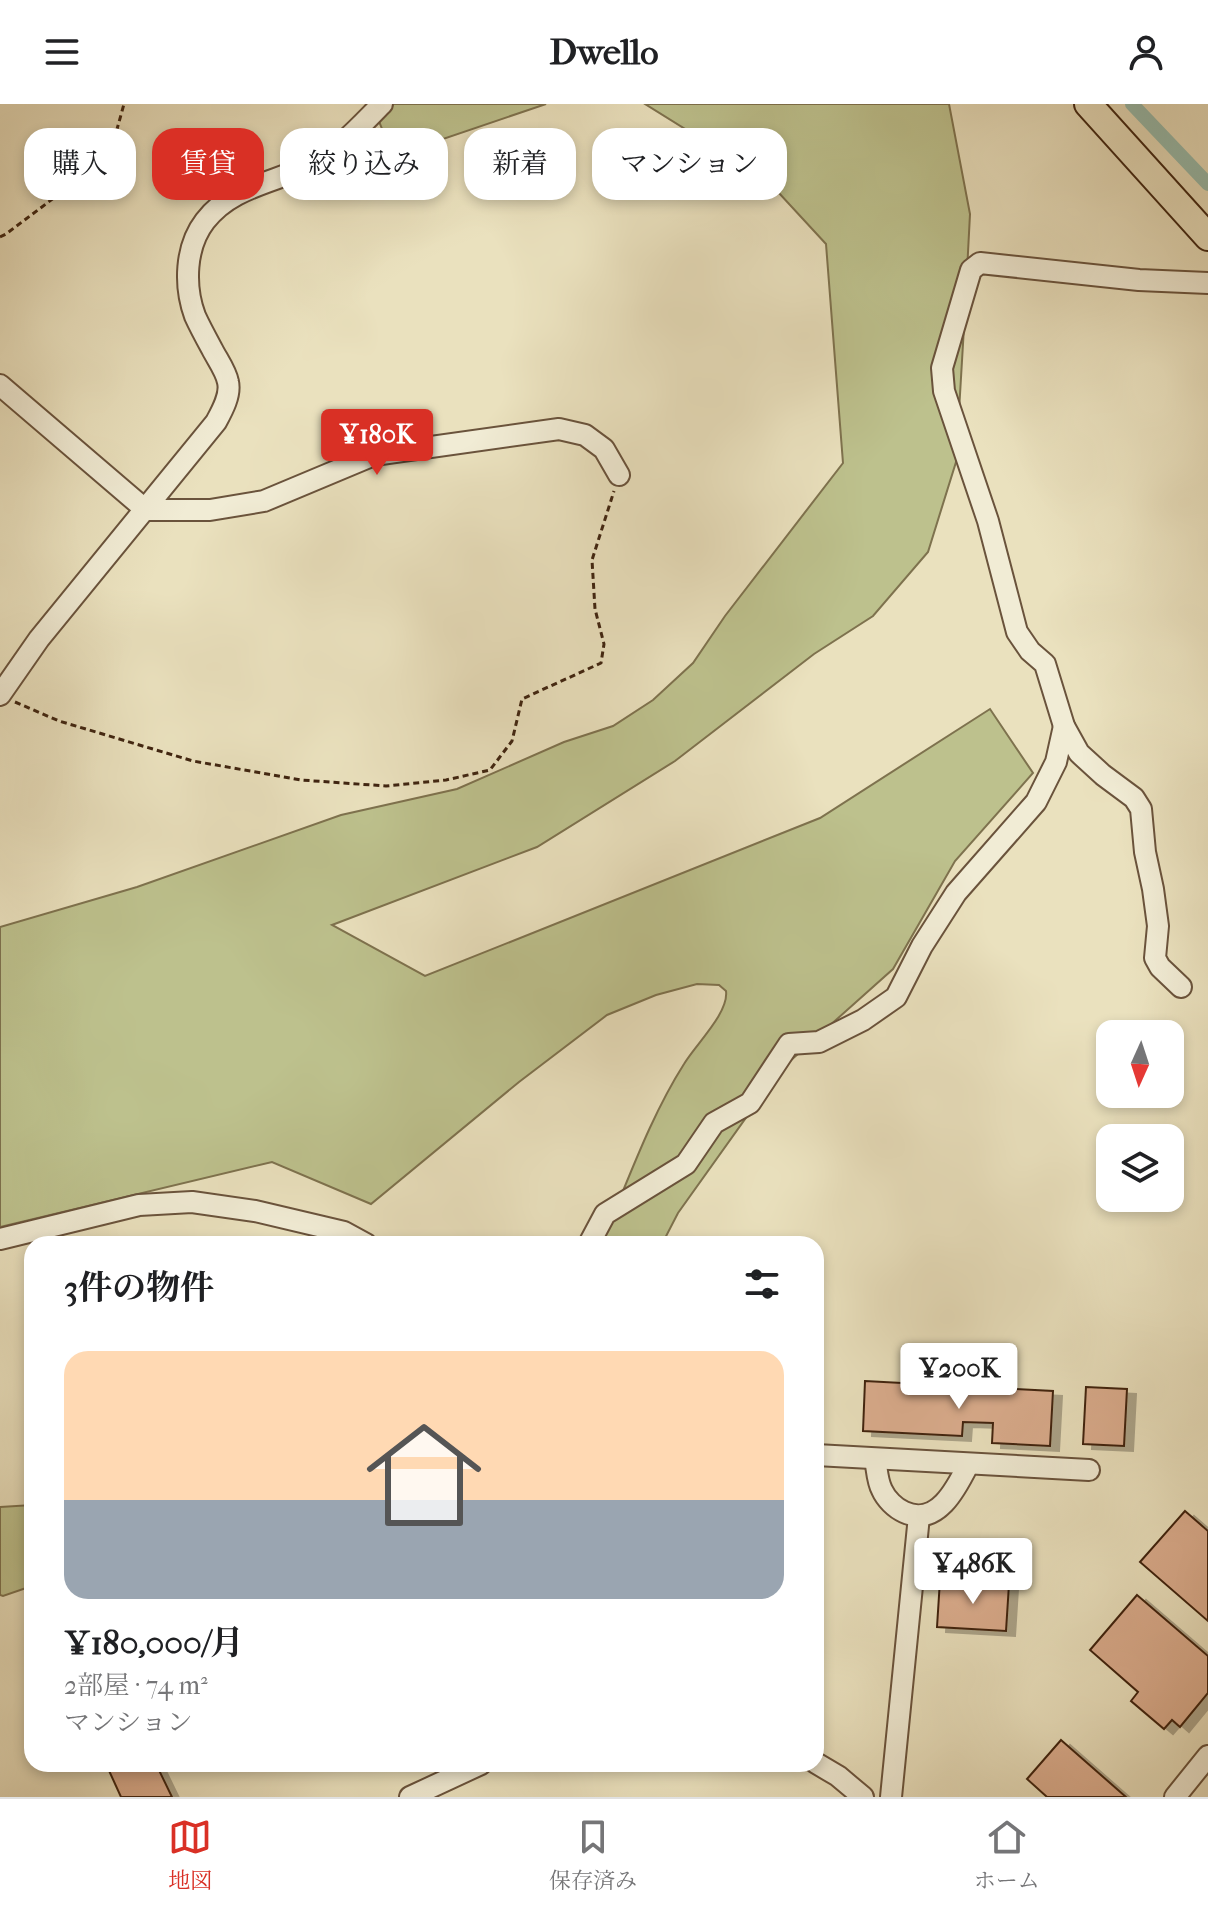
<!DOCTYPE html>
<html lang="ja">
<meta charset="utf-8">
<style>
body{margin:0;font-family:"IM FELL French Canon","Noto Serif JP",serif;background:#f6f6f6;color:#202124;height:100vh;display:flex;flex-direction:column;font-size:30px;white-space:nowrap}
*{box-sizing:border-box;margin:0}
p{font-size:26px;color:#757577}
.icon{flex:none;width:44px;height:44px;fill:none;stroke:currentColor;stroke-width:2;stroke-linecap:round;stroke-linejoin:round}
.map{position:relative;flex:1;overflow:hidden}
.drawer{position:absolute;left:24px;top:1132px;width:800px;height:536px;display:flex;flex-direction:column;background:#fff;border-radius:24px;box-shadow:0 4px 12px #0003}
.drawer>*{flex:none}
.hud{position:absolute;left:24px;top:24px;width:800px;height:72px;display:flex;gap:16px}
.needle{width:52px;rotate:183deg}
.fabs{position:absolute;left:1096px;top:916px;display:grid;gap:16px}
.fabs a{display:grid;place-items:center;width:88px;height:88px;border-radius:16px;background:#fff;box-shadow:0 4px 12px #0003;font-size:40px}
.price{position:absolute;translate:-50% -68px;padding:0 18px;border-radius:8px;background:#fff;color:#222;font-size:26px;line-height:52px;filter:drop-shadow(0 2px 4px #0008)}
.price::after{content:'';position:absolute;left:50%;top:48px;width:24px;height:18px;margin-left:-12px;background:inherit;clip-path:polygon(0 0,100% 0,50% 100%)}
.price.selected{background:#d93025;color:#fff}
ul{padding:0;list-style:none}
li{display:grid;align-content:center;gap:16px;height:424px;padding:0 40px}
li+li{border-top:2px solid #e0e0e0}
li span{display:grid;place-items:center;height:248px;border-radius:24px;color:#555}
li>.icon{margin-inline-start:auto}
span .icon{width:144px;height:144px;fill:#fffc;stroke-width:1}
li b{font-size:34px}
h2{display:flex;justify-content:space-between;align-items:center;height:96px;padding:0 40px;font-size:34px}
.chip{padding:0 28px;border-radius:24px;background:#fff;box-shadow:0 4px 12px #0003;font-size:28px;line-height:72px}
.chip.selected{background:#d93025;color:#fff}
header{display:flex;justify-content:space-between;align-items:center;height:104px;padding:0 40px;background:#fff;font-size:36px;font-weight:800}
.tabs{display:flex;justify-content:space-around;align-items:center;height:112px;border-top:2px solid #e0e0e0;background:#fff;font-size:22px;color:#757577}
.tabs a{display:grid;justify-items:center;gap:4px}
.tabs .selected{color:#d93025}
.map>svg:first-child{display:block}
.green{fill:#bdc18d;stroke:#7e724e;stroke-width:2}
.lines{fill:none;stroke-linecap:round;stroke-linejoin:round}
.canal{stroke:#98beaf;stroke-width:14}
.building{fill:#dbad8e;stroke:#3f2410;stroke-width:2;filter:url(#shadow)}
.minor-casing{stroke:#6a533c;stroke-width:24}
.major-casing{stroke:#3f2410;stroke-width:30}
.path{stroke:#3f2410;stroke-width:3;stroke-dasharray:6 4;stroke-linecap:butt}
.minor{stroke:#f1ecd5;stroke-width:20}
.major{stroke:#eae1be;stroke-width:26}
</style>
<header><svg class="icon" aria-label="menu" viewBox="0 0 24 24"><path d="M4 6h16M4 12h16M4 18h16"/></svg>Dwello<svg class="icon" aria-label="person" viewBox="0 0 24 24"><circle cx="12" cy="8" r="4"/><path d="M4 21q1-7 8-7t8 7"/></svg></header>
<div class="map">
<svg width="1208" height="1693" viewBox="0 0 1208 1693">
<defs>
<filter id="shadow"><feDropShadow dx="9" dy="5" stdDeviation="0" flood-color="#0004"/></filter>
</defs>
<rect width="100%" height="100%" fill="#eae1be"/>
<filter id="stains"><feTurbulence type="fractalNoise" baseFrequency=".0025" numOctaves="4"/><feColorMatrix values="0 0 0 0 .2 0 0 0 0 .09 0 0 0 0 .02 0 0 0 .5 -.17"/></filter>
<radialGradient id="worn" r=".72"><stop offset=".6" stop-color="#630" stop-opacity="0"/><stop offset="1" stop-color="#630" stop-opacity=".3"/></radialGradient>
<g class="green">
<polygon points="372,0 546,0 393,52"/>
<path d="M645,0H949L970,110L965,206L956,358L928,448L873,512L814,550L675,657L537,743L332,821L425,872L820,714L990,605L1033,669L955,757L893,865L780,966L678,1109L662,1140H601C627,1080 649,1015 684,960C696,940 729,909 726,887L719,881L697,880L656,891L607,911L519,978L371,1100L272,1058L0,1123V823L137,783L341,711L457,685L564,638L613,622L653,596L693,559L725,512L843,359L826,140L767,76Z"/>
<polygon points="32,1401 32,1482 3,1492 0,1491 0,1403"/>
</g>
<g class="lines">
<polyline class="canal" points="1132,0 1208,80"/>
</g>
<g class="building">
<polygon points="865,1277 1053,1287 1050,1342 992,1339 993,1319 963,1318 962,1332 863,1327"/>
<polygon points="1086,1283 1127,1285 1124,1342 1083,1340"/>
<polygon points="1185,1407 1208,1427 1208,1517 1140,1458"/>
<polygon points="940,1476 1009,1480 1006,1527 937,1523"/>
<polygon points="1137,1491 1208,1552 1208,1589 1180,1623 1172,1616 1164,1625 1131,1597 1138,1588 1090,1546"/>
<polygon points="1061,1636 1126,1693 1047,1693 1027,1675"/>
<polygon points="106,1660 156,1660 172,1693 121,1693"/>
</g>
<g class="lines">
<g class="minor-casing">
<g id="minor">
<polyline points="0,281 146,406 210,406 264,397 374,351 559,325 585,331 604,345 619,371"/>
<path d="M0,591L39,535L216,318C222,307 231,291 228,278C226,267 217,255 212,245C206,234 200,223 195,212C184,182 185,143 205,117C232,82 275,79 312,60C339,46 361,21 382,0"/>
<polyline points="1181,883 1160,863 1155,854 1158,822 1153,785 1145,748 1141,705 1134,694 1103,671 1079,649 1064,622 1045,560 1030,547 1017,528 988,417 944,287 942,264 971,166 980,159 1139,176 1208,179"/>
<polyline points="0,1135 139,1101 192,1098 255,1107 344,1128 366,1140"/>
<polyline points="589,1140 605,1110 686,1060 714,1019 750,999 789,940 819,938 863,916 896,893 922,842 956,789 1036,698 1056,658 1064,622"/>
<polyline points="816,1351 1089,1366"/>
<path d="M875,1355C877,1364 877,1377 882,1386C886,1395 895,1404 904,1408C937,1423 956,1385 968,1361"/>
<polyline points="816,1659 838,1672 863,1693"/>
<polyline points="410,1693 481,1660"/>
<polyline points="891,1693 919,1412"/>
<polyline points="1175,1693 1208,1652"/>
</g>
</g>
<g class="major-casing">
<polyline id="major" points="1088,0 1208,133"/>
</g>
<g class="path">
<polyline points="0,133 6,130 71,81 114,36 124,0"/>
<polyline points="15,598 59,617 193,657 301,676 386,682 446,676 490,666 512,637 522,595 601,559 604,540 595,505 592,456 614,387"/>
</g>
<use href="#minor" class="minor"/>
<use href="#major" class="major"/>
</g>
<rect width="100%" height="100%" filter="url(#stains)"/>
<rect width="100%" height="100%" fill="url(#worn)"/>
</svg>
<div class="fabs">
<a><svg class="needle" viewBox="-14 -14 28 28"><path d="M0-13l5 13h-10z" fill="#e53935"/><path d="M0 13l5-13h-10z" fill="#757577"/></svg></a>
<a><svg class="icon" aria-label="layers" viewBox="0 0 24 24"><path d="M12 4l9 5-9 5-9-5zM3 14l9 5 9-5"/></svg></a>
</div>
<b class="price selected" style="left:377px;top:373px">¥180K</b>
<b class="price" style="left:959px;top:1307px">¥200K</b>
<b class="price" style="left:973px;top:1502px">¥486K</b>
<div class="hud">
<a class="chip">購入</a>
<a class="chip selected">賃貸</a>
<a class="chip">絞り込み</a>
<a class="chip">新着</a>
<a class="chip">マンション</a>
</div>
<section class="drawer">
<h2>3件の物件<svg class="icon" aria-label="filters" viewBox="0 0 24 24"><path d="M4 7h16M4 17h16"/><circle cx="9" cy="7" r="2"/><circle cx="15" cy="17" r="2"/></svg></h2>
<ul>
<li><span style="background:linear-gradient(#ffd9b3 60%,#9aa5b1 0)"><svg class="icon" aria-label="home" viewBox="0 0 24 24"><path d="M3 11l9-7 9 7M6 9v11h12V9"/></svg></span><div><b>¥180,000/月</b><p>2部屋 · 74 m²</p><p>マンション</p></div></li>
</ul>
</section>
</div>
<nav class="tabs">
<a class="selected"><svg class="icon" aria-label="map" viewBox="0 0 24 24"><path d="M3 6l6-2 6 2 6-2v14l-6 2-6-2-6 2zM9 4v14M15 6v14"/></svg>地図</a>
<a><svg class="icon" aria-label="saved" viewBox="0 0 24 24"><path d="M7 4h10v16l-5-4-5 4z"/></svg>保存済み</a>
<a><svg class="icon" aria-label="home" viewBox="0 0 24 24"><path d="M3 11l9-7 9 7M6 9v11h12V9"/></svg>ホーム</a>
</nav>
